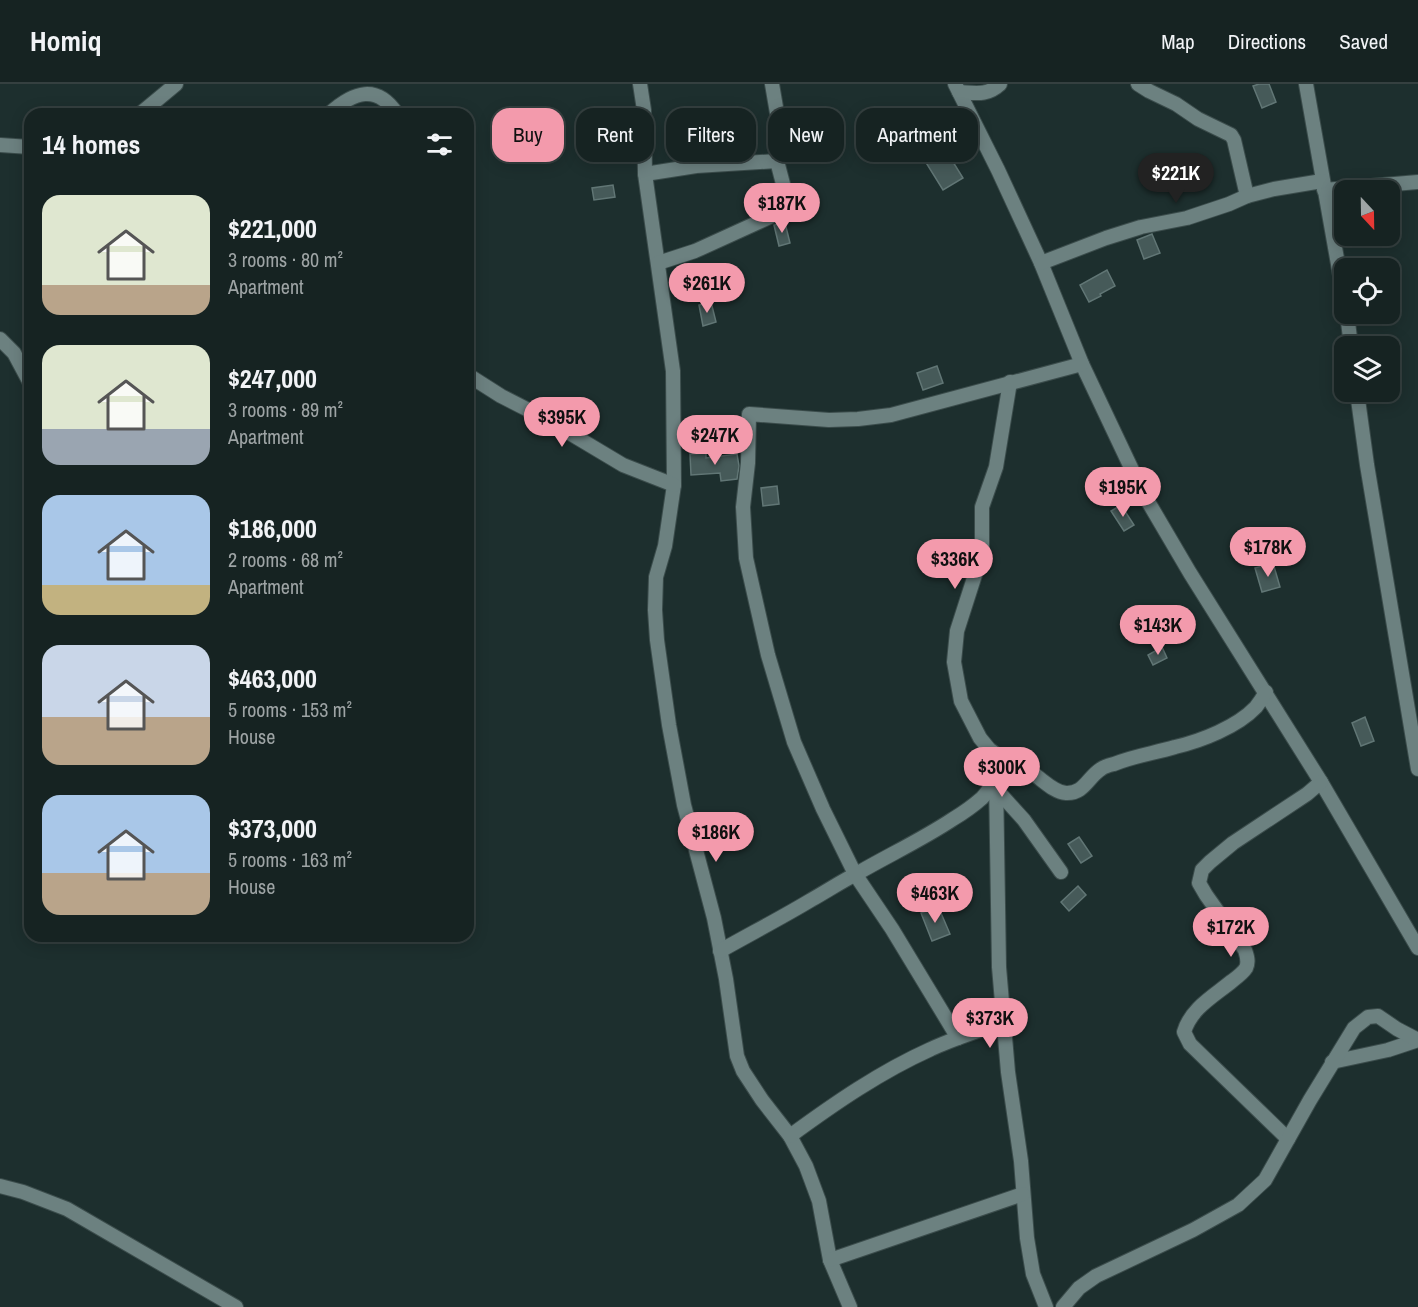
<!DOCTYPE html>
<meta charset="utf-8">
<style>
body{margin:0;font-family:"Archivo Narrow",sans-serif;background:#1f2b2a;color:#f1f3f6;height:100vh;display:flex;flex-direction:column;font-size:22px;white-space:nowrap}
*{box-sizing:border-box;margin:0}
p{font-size:20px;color:#9ea4a5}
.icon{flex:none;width:33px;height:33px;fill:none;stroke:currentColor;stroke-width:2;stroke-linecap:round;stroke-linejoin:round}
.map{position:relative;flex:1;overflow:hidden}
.details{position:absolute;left:24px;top:24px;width:450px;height:834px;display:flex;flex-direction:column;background:#162322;border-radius:18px;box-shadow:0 3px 15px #0003,0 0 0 2px #354040}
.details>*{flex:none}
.banner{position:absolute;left:492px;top:24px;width:570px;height:54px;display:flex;gap:12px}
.needle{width:39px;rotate:158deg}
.controls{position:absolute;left:1334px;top:96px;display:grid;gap:12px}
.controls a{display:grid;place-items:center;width:66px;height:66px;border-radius:12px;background:#162322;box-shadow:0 3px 15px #0003,0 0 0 2px #354040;font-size:30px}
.price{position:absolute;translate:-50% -51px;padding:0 14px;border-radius:21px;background:#f39aac;color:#111;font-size:20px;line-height:39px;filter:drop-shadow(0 2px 3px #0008)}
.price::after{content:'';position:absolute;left:50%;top:36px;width:18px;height:14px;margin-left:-9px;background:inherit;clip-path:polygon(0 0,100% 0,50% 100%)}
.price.on{background:#222;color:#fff}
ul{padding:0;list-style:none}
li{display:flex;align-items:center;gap:18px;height:150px;padding:0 18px}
li span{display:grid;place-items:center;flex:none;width:168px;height:120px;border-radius:18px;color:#555}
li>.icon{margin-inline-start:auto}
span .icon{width:72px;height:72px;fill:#fffc;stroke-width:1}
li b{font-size:26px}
h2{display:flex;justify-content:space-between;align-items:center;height:72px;padding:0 18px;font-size:26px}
.tag{padding:0 21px;border-radius:18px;background:#162322;box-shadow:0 3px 15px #0003,0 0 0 2px #354040;font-size:21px;line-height:54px}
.tag.on{background:#f39aac;color:#111}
header{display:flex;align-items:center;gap:36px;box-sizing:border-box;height:84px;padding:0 30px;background:#162322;border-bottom:2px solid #354040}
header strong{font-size:28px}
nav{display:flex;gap:33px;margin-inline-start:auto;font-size:21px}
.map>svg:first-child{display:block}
.building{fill:#465a59;stroke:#617675;stroke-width:1.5}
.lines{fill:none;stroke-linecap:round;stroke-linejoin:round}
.minor-casing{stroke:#3b4c4b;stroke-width:16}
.minor{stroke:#6c8180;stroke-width:14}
</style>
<header>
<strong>Homiq</strong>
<nav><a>Map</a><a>Directions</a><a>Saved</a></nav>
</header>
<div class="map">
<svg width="1418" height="1223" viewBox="0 0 1418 1223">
<rect width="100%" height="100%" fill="#1d2f2e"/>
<g class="building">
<polygon points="1259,0 1269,0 1276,18 1262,24 1253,2"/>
<polygon points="945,65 963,94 943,106 925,77"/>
<polygon points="613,101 615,113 594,116 592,104"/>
<polygon points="785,139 790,159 779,162 774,141"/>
<polygon points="1152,150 1160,169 1144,175 1137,156"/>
<polygon points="1107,186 1115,202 1100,210 1101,212 1089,218 1080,201"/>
<polygon points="711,218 716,238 703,242 699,221"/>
<polygon points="937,282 943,299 923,306 917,289"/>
<polygon points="740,339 739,358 731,359 729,340"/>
<polygon points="706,369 706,374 737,370 739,382 737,395 721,397 720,389 691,391 690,370"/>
<polygon points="777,402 779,420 763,422 761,404"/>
<polygon points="1121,421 1134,441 1124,447 1111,427"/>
<polygon points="1273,479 1280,503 1262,508 1255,484"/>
<polygon points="1162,563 1167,574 1153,581 1148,571"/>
<polygon points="1365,633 1374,657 1361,662 1352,639"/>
<polygon points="1079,753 1092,772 1081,779 1068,760"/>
<polygon points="1078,802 1086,811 1069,827 1061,818"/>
<polygon points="938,822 950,850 932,857 921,829"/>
</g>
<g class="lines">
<g class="minor-casing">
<g id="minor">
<polyline points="640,0 644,26 645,90 673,287 674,401 665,462 656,493 655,526 657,556 669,641 684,721 714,834 726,895 737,972 743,987 762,1016 790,1052 806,1082 819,1117 830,1176 850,1223"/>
<polyline points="955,0 998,86 1041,179 1082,280 1143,409 1190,489 1321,698 1418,864"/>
<polyline points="1138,0 1149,7 1176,20 1198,35 1231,51 1234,56 1247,112"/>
<polyline points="1306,0 1344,214"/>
<path d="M959,8C976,9 987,12 1000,0"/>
<polyline points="140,30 176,0"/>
<path d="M329,30C354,7 377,0 397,30"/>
<polyline points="0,61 30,63"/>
<polyline points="645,90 696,82 777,77"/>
<polyline points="1324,106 1418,98"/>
<polyline points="658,179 695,167 783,127 787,123 788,119 777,77 778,35 772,0"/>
<polyline points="1041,179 1106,154 1141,143 1187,134 1229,120 1247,112 1274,105 1322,97"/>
<polyline points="1347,230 1351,262"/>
<polyline points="0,255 14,269 30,299"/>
<polyline points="468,291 501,312 546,335 623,381 674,401"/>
<polyline points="1010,298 996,383 982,423 982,469 957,547 954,578 961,617 980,654 989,665 1013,683"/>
<polyline points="1357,308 1367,381 1418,685"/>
<polyline points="996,696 999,883 1008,988 1021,1077 1027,1154 1033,1190 1046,1223"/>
<polyline points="996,705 1024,736 1061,788"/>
<path d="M720,867C750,850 781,834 811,816C827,807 842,797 858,789C889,771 923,755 953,735C963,729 973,722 982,714C992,704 998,685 1014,683C1034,682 1048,708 1066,709C1084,710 1088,693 1101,685C1105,682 1110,681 1114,680C1133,672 1155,669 1175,663C1201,657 1237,643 1256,623C1259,619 1263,613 1266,608"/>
<polyline points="958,954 892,845 855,790 823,725 794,658 768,571 746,474 743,423 748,379 749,330 829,336 858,335 891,331 1082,280"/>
<polyline points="1332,978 1388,966 1418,956"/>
<path d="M790,1052C835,1019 880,988 931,965C954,954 980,947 1004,937"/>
<path d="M1288,1055L1190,960L1184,948C1191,924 1214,912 1232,897C1236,894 1243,889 1246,884C1249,878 1247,872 1245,866L1206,811L1199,799L1202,786L1210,778L1233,759L1307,710L1321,698"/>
<polyline points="0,1102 23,1108 67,1125 236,1223"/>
<polyline points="830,1176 1023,1110"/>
<polyline points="1063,1223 1079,1204 1096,1192 1193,1146 1238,1121 1265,1096 1310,1016 1354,944 1368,933 1378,932 1397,945 1418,956"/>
</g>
</g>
<use href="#minor" class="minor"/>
</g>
</svg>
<div class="controls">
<a><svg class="needle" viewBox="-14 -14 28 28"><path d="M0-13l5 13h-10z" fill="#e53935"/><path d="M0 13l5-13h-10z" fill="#9ea4a5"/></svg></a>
<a><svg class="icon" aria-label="locate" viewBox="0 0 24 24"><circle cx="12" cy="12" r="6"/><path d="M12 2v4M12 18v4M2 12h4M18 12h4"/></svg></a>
<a><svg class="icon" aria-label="layers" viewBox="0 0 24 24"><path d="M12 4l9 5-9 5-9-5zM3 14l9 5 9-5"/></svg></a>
</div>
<b class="price on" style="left:1176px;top:120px">$221K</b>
<b class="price" style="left:782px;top:150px">$187K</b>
<b class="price" style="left:707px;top:230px">$261K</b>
<b class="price" style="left:562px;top:364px">$395K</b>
<b class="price" style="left:715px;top:382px">$247K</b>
<b class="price" style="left:1123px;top:434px">$195K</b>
<b class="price" style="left:1268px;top:494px">$178K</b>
<b class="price" style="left:955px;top:506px">$336K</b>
<b class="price" style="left:1158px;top:572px">$143K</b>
<b class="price" style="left:1002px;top:714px">$300K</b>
<b class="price" style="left:716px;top:779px">$186K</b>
<b class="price" style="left:935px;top:840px">$463K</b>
<b class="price" style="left:1231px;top:874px">$172K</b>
<b class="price" style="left:990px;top:965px">$373K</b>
<div class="banner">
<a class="tag on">Buy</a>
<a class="tag">Rent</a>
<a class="tag">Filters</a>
<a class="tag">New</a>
<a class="tag">Apartment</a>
</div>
<section class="details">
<h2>14 homes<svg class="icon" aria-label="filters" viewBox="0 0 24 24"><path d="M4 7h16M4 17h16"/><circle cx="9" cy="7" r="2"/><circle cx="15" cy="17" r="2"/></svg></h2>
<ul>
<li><span style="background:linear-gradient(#dfe7d0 75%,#b9a48a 0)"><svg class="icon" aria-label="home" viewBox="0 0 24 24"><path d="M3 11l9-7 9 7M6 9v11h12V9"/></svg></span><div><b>$221,000</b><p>3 rooms · 80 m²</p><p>Apartment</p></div></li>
<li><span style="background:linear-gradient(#dfe7d0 70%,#9aa5b1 0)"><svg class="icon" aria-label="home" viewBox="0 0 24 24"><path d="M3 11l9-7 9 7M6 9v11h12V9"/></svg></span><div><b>$247,000</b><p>3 rooms · 89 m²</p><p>Apartment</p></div></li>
<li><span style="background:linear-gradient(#a9c7e8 75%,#c2b280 0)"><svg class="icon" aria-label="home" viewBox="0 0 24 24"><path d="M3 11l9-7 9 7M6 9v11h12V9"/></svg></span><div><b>$186,000</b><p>2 rooms · 68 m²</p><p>Apartment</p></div></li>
<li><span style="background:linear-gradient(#c9d6e8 60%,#b9a48a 0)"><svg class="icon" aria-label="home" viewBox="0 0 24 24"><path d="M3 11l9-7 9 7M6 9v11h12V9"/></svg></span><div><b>$463,000</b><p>5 rooms · 153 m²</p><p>House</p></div></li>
<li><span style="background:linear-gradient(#a9c7e8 65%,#b9a48a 0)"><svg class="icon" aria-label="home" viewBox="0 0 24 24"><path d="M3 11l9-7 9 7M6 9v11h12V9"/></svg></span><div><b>$373,000</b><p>5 rooms · 163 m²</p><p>House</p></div></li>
</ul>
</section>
</div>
